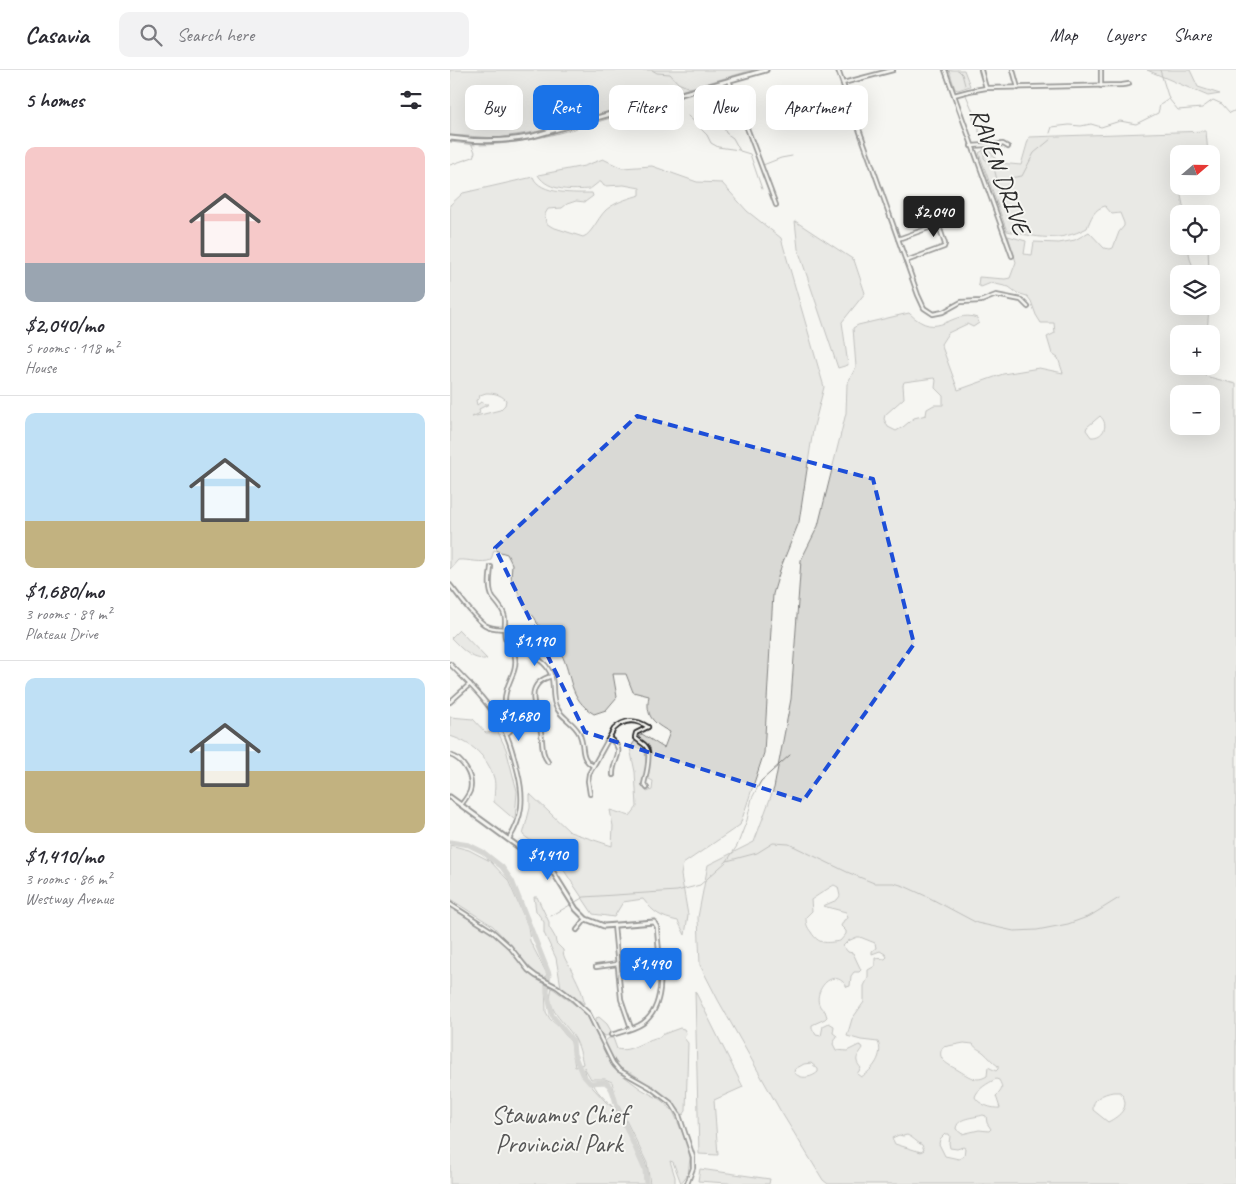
<!DOCTYPE html>
<meta charset="utf-8">
<style>
body{margin:0;font-family:Caveat,sans-serif;background:#f2f2f3;color:#2b2b33;height:100vh;display:flex;flex-direction:column;font-size:19px;white-space:nowrap}
*{box-sizing:border-box;margin:0}
p{font-size:16px;color:#7c7c81}
.icon{flex:none;width:28px;height:28px;fill:none;stroke:currentColor;stroke-width:2;stroke-linecap:round;stroke-linejoin:round}
.map{position:relative;flex:1;overflow:hidden}
.details{display:flex;flex-direction:column;background:#fff;width:450px}
.details>*{flex:none}
.guide{position:absolute;left:15px;top:15px;width:475px;height:45px;display:flex;gap:10px}
.needle{width:32px;rotate:70deg}
.buttons{position:absolute;left:720px;top:75px;display:grid;gap:10px}
.buttons a{display:grid;place-items:center;width:50px;height:50px;border-radius:10px;background:#fff;box-shadow:0 5px 20px #0002;font-size:25px}
.price{position:absolute;translate:-50% -42px;padding:0 11px;border-radius:5px;background:#1a73e8;color:#fff;font-size:16px;line-height:32px;filter:drop-shadow(0 1px 2px #0008)}
.price::after{content:'';position:absolute;left:50%;top:30px;width:15px;height:11px;margin-left:-8px;background:inherit;clip-path:polygon(0 0,100% 0,50% 100%)}
.price.active{background:#222;color:#fff}
ul{padding:0;list-style:none}
li{display:grid;align-content:center;gap:10px;height:265px;padding:0 25px}
li+li{border-top:1px solid #e1e1e2}
li span{display:grid;place-items:center;height:155px;border-radius:10px;color:#555}
li>.icon{margin-inline-start:auto}
span .icon{width:90px;height:90px;fill:#fffc;stroke-width:1}
li b{font-size:21px}
h2{display:flex;justify-content:space-between;align-items:center;height:60px;padding:0 25px;font-size:21px}
.pill{padding:0 18px;border-radius:10px;background:#fff;box-shadow:0 5px 20px #0002;font-size:18px;line-height:45px}
.pill.active{background:#1a73e8;color:#fff}
header{display:flex;align-items:center;gap:30px;box-sizing:border-box;height:70px;padding:0 25px;background:#fff;border-bottom:1px solid #e1e1e2}
header strong{font-size:24px}
nav{display:flex;gap:28px;margin-inline-start:auto;font-size:18px}
.search{width:350px;height:45px;background:#f2f2f3;display:flex;align-items:center;gap:12px;box-sizing:border-box;padding:0 18px;border-radius:10px;color:#7c7c81;font-size:19px}
main{display:flex;flex:1;min-height:0}
.map>svg:first-child{display:block}
.green{fill:#d9d9d5;stroke:#828280;fill-rule:evenodd}
.lines{fill:none;stroke-linecap:round;stroke-linejoin:round}
.stream{stroke:#7a7a78;stroke-width:1}
.river{stroke:#aeaeab;stroke-width:5}
.street-casing{stroke:#2b2b2b;stroke-width:6}
.secondary-casing{stroke:#2b2b2b;stroke-width:7}
.street{stroke:#f6f6f2;stroke-width:2.5}
.secondary{stroke:#f6f6f2;stroke-width:3}
.marked{fill:none;stroke:#1d4ed8;stroke-width:4;stroke-dasharray:10 6;stroke-linejoin:round}
.labels{text-anchor:middle;dominant-baseline:central;stroke-width:4;stroke-linejoin:round;paint-order:stroke}
.street-label{font-size:25px;fill:#2b2b2b;stroke:#f6f6f2}
.park-label{font-size:25px;fill:#565656;stroke:#f6f6f2}
</style>
<header>
<strong>Casavia</strong>
<div class="search"><svg class="icon" aria-label="search" viewBox="0 0 24 24"><circle cx="10" cy="10" r="6"/><path d="M15 15l6 6"/></svg>Search here</div>
<nav><a>Map</a><a>Layers</a><a>Share</a></nav>
</header>
<main>
<section class="details">
<h2>5 homes<svg class="icon" aria-label="filters" viewBox="0 0 24 24"><path d="M4 7h16M4 17h16"/><circle cx="9" cy="7" r="2"/><circle cx="15" cy="17" r="2"/></svg></h2>
<ul>
<li><span style="background:linear-gradient(#f6c9c9 75%,#9aa5b1 0)"><svg class="icon" aria-label="home" viewBox="0 0 24 24"><path d="M3 11l9-7 9 7M6 9v11h12V9"/></svg></span><div><b>$2,040/mo</b><p>5 rooms · 118 m²</p><p>House</p></div></li>
<li><span style="background:linear-gradient(#bfe0f5 70%,#c2b280 0)"><svg class="icon" aria-label="home" viewBox="0 0 24 24"><path d="M3 11l9-7 9 7M6 9v11h12V9"/></svg></span><div><b>$1,680/mo</b><p>3 rooms · 89 m²</p><p>Plateau Drive</p></div></li>
<li><span style="background:linear-gradient(#bfe0f5 60%,#c2b280 0)"><svg class="icon" aria-label="home" viewBox="0 0 24 24"><path d="M3 11l9-7 9 7M6 9v11h12V9"/></svg></span><div><b>$1,410/mo</b><p>3 rooms · 86 m²</p><p>Westway Avenue</p></div></li>
</ul>
</section>
<div class="map">
<svg width="786" height="1114" viewBox="0 0 786 1114">
<rect width="100%" height="100%" fill="#f6f6f2"/>
<filter id="ink" filterUnits="userSpaceOnUse"><feTurbulence type="fractalNoise" baseFrequency=".02" numOctaves="2"/><feDisplacementMap in="SourceGraphic" scale="10" xChannelSelector="R" yChannelSelector="G"/><feConvolveMatrix kernelMatrix="1 2 1 2 8 2 1 2 1" color-interpolation-filters="sRGB"/></filter>
<g filter="url(#ink)">
<g class="green">
<polygon points="0,0 303,0 90,61 47,68 0,65"/>
<polygon points="499,0 514,0 520,16 508,20 505,19"/>
<polygon points="697,0 740,0 748,17 770,24 758,26"/>
<path d="M756,61L758,84H729V116L734,140L732,144H729V176H738L740,189L746,204H729V236H759L757,264H729V296H755V306L786,314V1114H378L373,1110L330,1040L268,930L250,895L248,847L258,795L304,772L324,718L341,629L351,490L368,456L396,343L397,314L406,297L403,258L408,255L459,243C489,273 501,238 527,248L529,253L523,257L517,254L498,263L491,274L508,320L553,304L589,298L613,303L608,288L602,284L597,267L605,263L604,253H591L586,245L581,231L577,226L567,223L559,217L541,213L531,217L528,215L529,207L555,209L560,208L566,192L558,166L576,171L574,184L582,185L584,172L609,173L625,170L639,162L654,178L660,179L663,178L669,162L674,156V153L670,143L662,144L655,136C644,139 641,148 637,158C609,173 586,167 557,161L529,83L537,78L549,93L571,95L579,67ZM484,308L486,310L485,318L493,326V335H484L477,339L476,345L464,348L453,357L446,361L438,357L434,349L435,345L454,328L453,315L454,312ZM729,324H761V356H729ZM650,346C660,355 653,368 641,367L636,360L637,357ZM384,815L388,817L390,826L387,830L373,836L396,842L398,848L394,850L391,856L396,861V864L390,871C376,873 369,875 361,862C357,857 356,854 356,847L362,841L361,830C362,829 382,816 384,815ZM407,867H410L425,873L426,878L422,881V884L430,881L435,884L437,887L435,889L425,888V896L418,900V908L414,916V932L402,949L397,966L411,970L428,972C434,985 423,1000 411,1007L407,1004L411,998C403,989 408,986 413,978L412,976L409,975L397,981L386,980L383,974L387,966L383,963L384,956L379,953L373,956L371,966L366,965L362,958V955L375,949L377,947L375,941C356,931 381,891 397,917L400,916L401,906L404,902H409L411,900L403,883L398,882L393,876L398,871ZM514,973L523,974C526,979 529,979 533,982C539,987 542,992 548,996V999L546,1001L538,997L537,1006C526,1013 518,1006 508,1000C499,995 485,989 493,977ZM361,993L368,999V1002C361,1008 350,1010 344,1002L345,999L354,994ZM546,1009L549,1010C553,1017 553,1020 546,1026L550,1038C542,1039 528,1034 525,1027C527,1019 538,1013 546,1009ZM663,1022H670C682,1036 670,1046 658,1052L643,1040C642,1028 653,1024 663,1022ZM533,1045L536,1046L537,1053L541,1059L539,1061L529,1060L512,1064L506,1059C507,1047 524,1048 533,1045ZM495,1064H499L500,1066L499,1073L500,1078L507,1079L513,1077L515,1078L514,1086L509,1089L495,1086L489,1074L490,1069ZM449,1065L453,1066L457,1065C463,1067 466,1072 472,1075L474,1080L471,1082L445,1074L442,1068Z"/>
<path d="M153,89L172,98L202,96L247,112L272,113L297,141L331,168L374,317L363,360L349,452L331,497L323,524L314,683L290,755L233,794L231,805L238,845L235,865L228,851C210,847 204,843 193,829L173,832L164,847L143,844L107,790L73,765L80,738V724L120,762L162,776L163,756L160,740L180,746L187,737L185,702L180,678L185,671L195,677L196,701L192,716L197,722L202,720L203,711L197,708L199,679L194,673L187,668L192,664L214,678L220,662C203,653 195,646 199,626L183,622L176,604H163L167,627L156,640L144,644C118,628 123,607 111,583C106,572 95,562 87,553C85,545 78,543 74,536C68,527 68,518 61,510L62,494L57,484L44,480L41,490C32,494 18,489 8,490L0,499V135L13,123L83,107C90,125 126,123 142,123L143,126L135,132L126,131L117,134L112,138L98,139L95,144L96,153L102,157L133,167C143,164 149,143 160,137C169,131 180,128 190,125V118L174,115L154,116L151,112H149L140,119C124,120 98,122 88,105L134,96ZM36,323C44,323 50,324 56,330L55,335L50,340L22,347L30,343L29,339L39,334H35L31,332L27,335L26,330L29,329L30,325Z"/>
<polygon points="345,151 404,190 415,223 392,252 398,295 388,298 348,179"/>
<path d="M9,560L37,589C21,590 12,579 1,568Z"/>
<path d="M0,647L23,649L36,663L48,662L56,679L67,721L65,750L44,732C44,725 46,715 44,708C37,686 22,673 0,666Z"/>
<polygon points="0,775 19,780 40,791 58,810 78,856 80,871 97,904 95,908 87,905 43,856 0,829"/>
<path d="M84,827H87L99,852V857L105,867L106,873L113,880C113,888 118,893 121,899C126,909 134,923 134,934L111,917L106,888L94,863V852L86,841Z"/>
<path d="M0,838C20,849 39,860 56,875C72,891 72,903 95,913L96,942L100,949L108,956L121,972L125,997L133,994C131,985 129,975 124,967C114,951 95,940 102,918L135,942L163,998L191,1019L211,1030L223,1041L237,1073L240,1088L238,1104L231,1113L223,1092L220,1091L225,1107V1114H200L197,1093L167,1032L162,1012L155,1009H141L134,997L137,1008L143,1018L156,1032L171,1044L195,1092L197,1099L198,1114H0Z"/>
<polygon points="245,921 293,1017 264,1030 268,1085 249,1084"/>
<path d="M149,947L157,954L161,961L160,964L156,966C148,964 146,956 146,948Z"/>
<path d="M230,958L234,959L236,963L234,968L238,973L236,1041L233,1045L223,1032L198,1014L183,1004L170,998L155,975V971L159,968H163L167,979C181,983 195,969 210,967L211,965Z"/>
<polygon points="250,1099 320,1109 319,1114 291,1114 248,1111"/>
</g>
<g class="lines">
<g class="stream">
<polyline points="202,0 207,3 220,4 228,13 242,19"/>
<polyline points="508,0 512,4 515,15"/>
<polyline points="710,0 719,29 728,40 752,38 763,30 772,34 780,43 786,40"/>
<polyline points="244,23 253,38 263,45 273,55 276,63 283,68 290,81 300,84 312,119"/>
<polyline points="516,25 524,44 523,50 529,54 529,62 535,70"/>
<polyline points="238,46 249,56"/>
<polyline points="251,59 257,65 261,73 268,77 289,80"/>
<polyline points="600,63 602,57 619,55 631,56 641,54 651,57 670,51 686,54 708,43 710,35 719,29"/>
<polyline points="0,72 25,75"/>
<path d="M30,75C82,74 131,57 180,42"/>
<polyline points="534,77 534,88 544,98 547,110 572,106 584,83 601,69"/>
<polyline points="0,95 23,87 25,82 22,75"/>
<polyline points="313,95 331,88 342,86"/>
<polyline points="761,146 765,142"/>
<polyline points="758,176 759,204"/>
<polyline points="277,791 307,783 323,773 339,774 397,802 424,813 444,813 454,816 478,827 527,853 564,861 587,860 618,854 640,846 669,828"/>
<polyline points="101,846 134,827 227,821 250,815 277,791 287,776 297,750 302,728 311,711 340,685"/>
<path d="M143,1013C148,1026 160,1032 168,1043"/>
</g>
<path class="river" d="M0,772L19,775L33,782L52,797L62,811L99,904L97,922L102,945L123,971L124,984L132,1004L140,1013L155,1012C166,1018 164,1038 172,1048L195,1100L196,1114"/>
<g class="street-casing">
<g id="street">
<polyline points="388,0 468,225 474,238 483,244 493,242 511,232 531,231 546,225 571,230 578,237"/>
<polyline points="495,0 562,186"/>
<polyline points="531,0 536,18"/>
<polyline points="563,0 568,18"/>
<polyline points="651,0 651,16"/>
<polyline points="279,10 326,135"/>
<polyline points="393,13 443,0"/>
<polyline points="504,25 519,21 536,18 672,15 679,14"/>
<polyline points="521,76 553,74 558,77"/>
<polyline points="448,169 487,155 489,156 495,174 494,177 456,191"/>
<path d="M41,497C40,507 38,519 43,528C47,533 52,538 54,544C57,551 53,559 55,567C57,574 64,579 65,587C68,603 54,615 55,631C57,644 72,655 56,664"/>
<path d="M0,515C10,527 23,547 35,555C45,561 55,557 65,561C74,565 75,575 81,582C85,588 93,591 97,597C106,609 101,622 105,634C109,647 123,651 129,663C136,677 128,686 143,696"/>
<path d="M0,594C21,615 45,639 57,666C62,678 65,691 68,703C74,728 73,747 59,769"/>
<polyline points="0,632 20,614"/>
<path d="M159,668C178,682 162,688 163,705"/>
<path d="M0,685C13,689 24,707 20,721C18,726 14,731 11,735"/>
<path d="M98,692C91,683 93,673 91,662C87,641 71,614 102,606"/>
<path d="M197,718L194,714C196,706 201,685 197,678C194,672 188,672 185,667L186,663L198,657"/>
<path d="M140,724L138,711L139,704L164,659C174,649 186,649 198,657"/>
<polyline points="0,834 42,861 60,877 78,900 86,906 107,917 123,929 139,944 163,993 169,1000 201,1018 222,1034 229,1045 243,1087 243,1098 237,1114"/>
<polyline points="164,855 171,929 181,958"/>
<polyline points="127,860 136,849"/>
<polyline points="146,897 168,894"/>
<path d="M161,965C171,962 185,959 193,953C220,933 208,886 207,857L204,852"/>
</g>
</g>
<g class="secondary-casing">
<g id="secondary">
<path d="M0,68C28,72 55,72 83,66L316,0"/>
<polyline points="0,727 103,802 126,839 136,849 154,856 204,852"/>
</g>
</g>
<use href="#street" class="street"/>
<use href="#secondary" class="secondary"/>
</g>
</g>
<path d="M0 0H786V1114H0ZM187,346L423,409L464,574L353,731L135,662L45,478Z" fill="#f6f6f2" fill-opacity=".55" fill-rule="evenodd"/>
<path class="marked" d="M187,346L423,409L464,574L353,731L135,662L45,478Z"/>
<g class="labels">
<g class="street-label">
<text transform="translate(550 101) rotate(70)">RAVEN DRIVE</text>
</g>
<g class="park-label">
<text x="109" y="1045">Stawamus Chief<tspan x="109" dy="29">Provincial Park</tspan></text>
</g>
</g>
</svg>
<div class="buttons">
<a><svg class="needle" viewBox="-14 -14 28 28"><path d="M0-13l5 13h-10z" fill="#e53935"/><path d="M0 13l5-13h-10z" fill="#7c7c81"/></svg></a>
<a><svg class="icon" aria-label="locate" viewBox="0 0 24 24"><circle cx="12" cy="12" r="6"/><path d="M12 2v4M12 18v4M2 12h4M18 12h4"/></svg></a>
<a><svg class="icon" aria-label="layers" viewBox="0 0 24 24"><path d="M12 4l9 5-9 5-9-5zM3 14l9 5 9-5"/></svg></a>
<a>+</a>
<a>−</a>
</div>
<b class="price active" style="left:484px;top:168px">$2,040</b>
<b class="price" style="left:85px;top:597px">$1,190</b>
<b class="price" style="left:69px;top:672px">$1,680</b>
<b class="price" style="left:98px;top:811px">$1,410</b>
<b class="price" style="left:201px;top:920px">$1,490</b>
<div class="guide">
<a class="pill">Buy</a>
<a class="pill active">Rent</a>
<a class="pill">Filters</a>
<a class="pill">New</a>
<a class="pill">Apartment</a>
</div>
</div>
</main>
